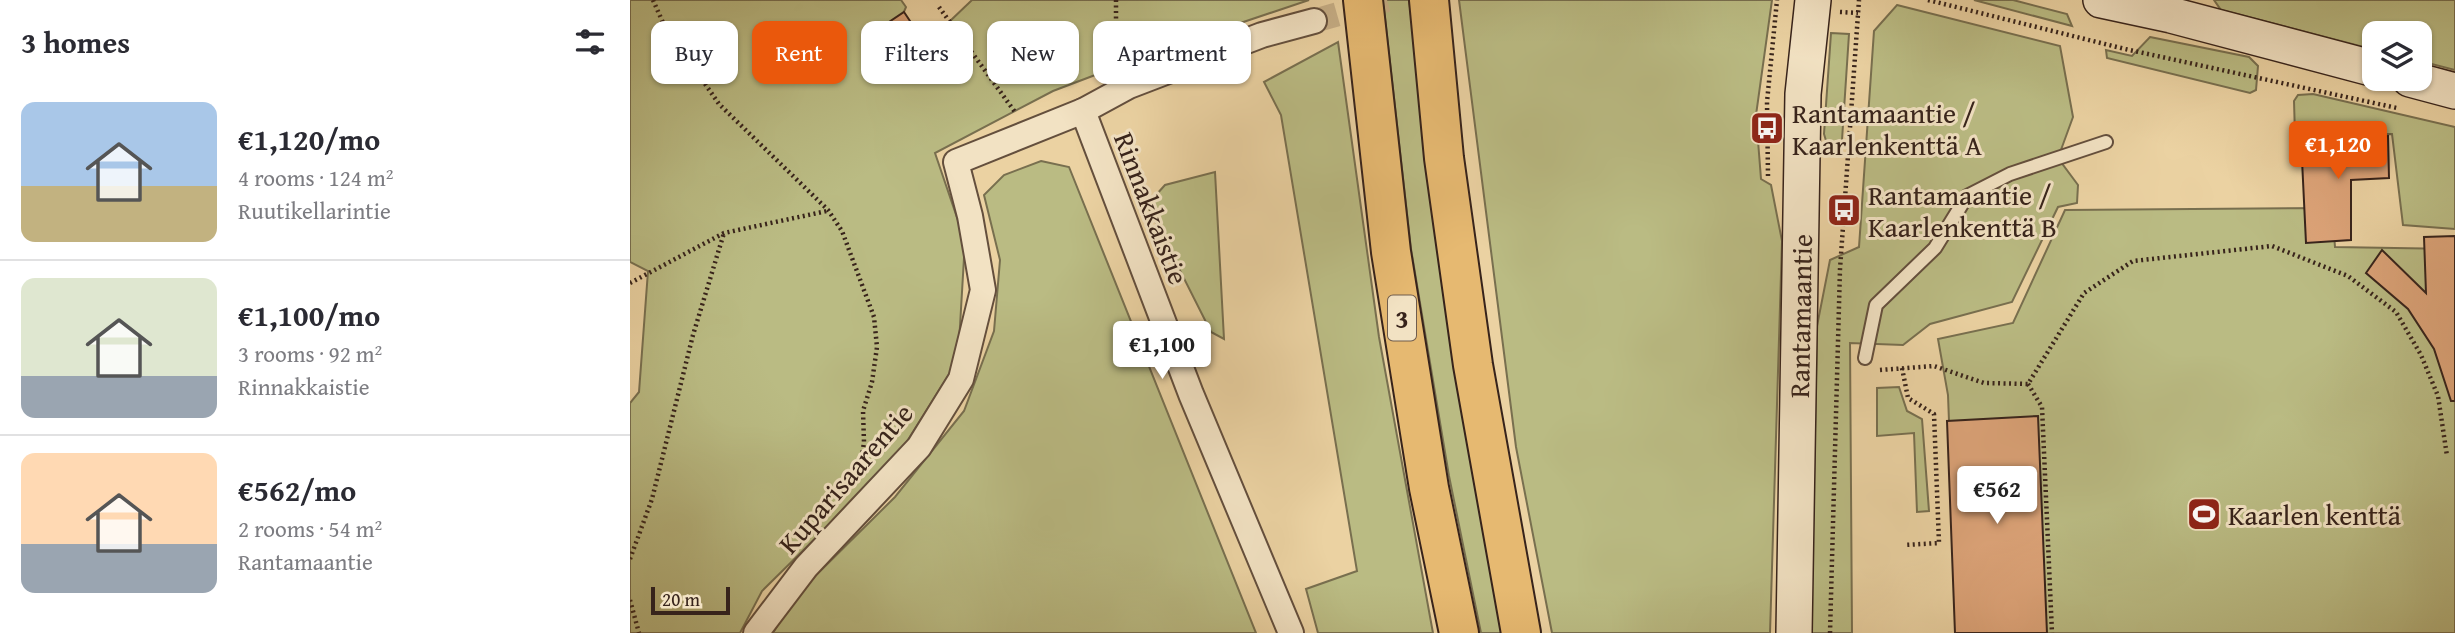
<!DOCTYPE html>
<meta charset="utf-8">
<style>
body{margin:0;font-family:"Gentium Book Plus",serif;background:#f2f2f3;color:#2b2b33;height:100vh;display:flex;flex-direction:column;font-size:26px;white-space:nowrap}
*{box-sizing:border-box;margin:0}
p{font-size:23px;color:#7c7c81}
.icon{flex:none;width:38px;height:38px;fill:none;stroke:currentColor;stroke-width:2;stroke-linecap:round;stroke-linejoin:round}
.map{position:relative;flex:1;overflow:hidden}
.drawer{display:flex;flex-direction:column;background:#fff;width:630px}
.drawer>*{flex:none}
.guide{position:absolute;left:21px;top:21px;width:665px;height:63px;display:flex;gap:14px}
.tools{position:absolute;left:1732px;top:21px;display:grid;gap:14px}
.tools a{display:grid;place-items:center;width:70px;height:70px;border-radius:14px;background:#fff;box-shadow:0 2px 5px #0004;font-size:35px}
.scale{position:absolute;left:21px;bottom:18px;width:79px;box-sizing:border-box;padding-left:7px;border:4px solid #37231b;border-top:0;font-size:19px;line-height:24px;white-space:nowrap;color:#37231b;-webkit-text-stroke:5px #f2e2c3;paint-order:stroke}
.price{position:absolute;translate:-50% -60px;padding:0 16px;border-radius:7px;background:#fff;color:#222;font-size:23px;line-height:46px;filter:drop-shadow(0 2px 4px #0008)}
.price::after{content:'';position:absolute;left:50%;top:42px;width:21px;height:16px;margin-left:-10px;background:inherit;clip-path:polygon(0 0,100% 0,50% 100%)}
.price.on{background:#ea580c;color:#fff}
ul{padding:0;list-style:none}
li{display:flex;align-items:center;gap:21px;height:175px;padding:0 21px}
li+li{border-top:2px solid #e1e1e2}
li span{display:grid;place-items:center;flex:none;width:196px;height:140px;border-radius:14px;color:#555}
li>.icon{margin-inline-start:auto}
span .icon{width:84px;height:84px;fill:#fffc;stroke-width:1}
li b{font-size:30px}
h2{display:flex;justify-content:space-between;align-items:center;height:84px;padding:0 21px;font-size:30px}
.pill{padding:0 24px;border-radius:14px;background:#fff;box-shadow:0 2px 5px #0004;font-size:24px;line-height:63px}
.pill.on{background:#ea580c;color:#fff}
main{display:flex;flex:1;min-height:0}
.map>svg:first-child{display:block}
.green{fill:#babb83;stroke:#786f4f;stroke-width:2}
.building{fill:#dca378;stroke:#37231b;stroke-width:2}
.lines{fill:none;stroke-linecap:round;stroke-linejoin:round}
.minor-tunnel{stroke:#c7af87;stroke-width:24;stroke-dasharray:24 12;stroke-linecap:butt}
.service-casing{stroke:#644f3d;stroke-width:16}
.minor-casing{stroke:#644f3d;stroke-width:28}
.secondary-casing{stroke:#37231b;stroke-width:38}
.motorway-casing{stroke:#37231b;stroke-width:42}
.path{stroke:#37231b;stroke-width:4.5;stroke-dasharray:2 3.5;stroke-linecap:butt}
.service{stroke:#f2e2c3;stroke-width:12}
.minor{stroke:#f2e2c3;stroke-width:24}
.secondary{stroke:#f2e2c3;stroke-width:35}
.motorway{stroke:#e6b971;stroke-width:38}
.labels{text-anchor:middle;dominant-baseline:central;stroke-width:6;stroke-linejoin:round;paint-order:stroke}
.shield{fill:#f2e2c3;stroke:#6f5c4d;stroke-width:2}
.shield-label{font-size:26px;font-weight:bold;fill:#37231b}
.poi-label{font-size:28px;fill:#37231b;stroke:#f2e2c3;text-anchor:start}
.street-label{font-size:28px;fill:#37231b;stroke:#f2e2c3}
</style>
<main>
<section class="drawer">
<h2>3 homes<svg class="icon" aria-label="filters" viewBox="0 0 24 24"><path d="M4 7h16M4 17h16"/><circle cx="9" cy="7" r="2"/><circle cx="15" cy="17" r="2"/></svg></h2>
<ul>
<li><span style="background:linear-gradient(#a9c7e8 60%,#c2b280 0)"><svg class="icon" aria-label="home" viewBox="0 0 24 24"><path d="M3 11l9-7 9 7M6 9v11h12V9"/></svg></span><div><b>€1,120/mo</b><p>4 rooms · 124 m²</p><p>Ruutikellarintie</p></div></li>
<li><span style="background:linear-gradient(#dfe7d0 70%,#9aa5b1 0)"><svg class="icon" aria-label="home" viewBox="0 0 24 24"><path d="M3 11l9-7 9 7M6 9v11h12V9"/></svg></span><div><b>€1,100/mo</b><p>3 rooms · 92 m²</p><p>Rinnakkaistie</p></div></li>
<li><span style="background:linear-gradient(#ffd9b3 65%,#9aa5b1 0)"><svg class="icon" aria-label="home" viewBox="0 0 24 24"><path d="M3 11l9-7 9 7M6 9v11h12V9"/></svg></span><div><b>€562/mo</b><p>2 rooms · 54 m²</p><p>Rantamaantie</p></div></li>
</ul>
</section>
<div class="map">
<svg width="1825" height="633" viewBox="0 0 1825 633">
<rect width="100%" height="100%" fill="#ebd2a2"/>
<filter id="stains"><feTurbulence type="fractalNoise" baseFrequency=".00286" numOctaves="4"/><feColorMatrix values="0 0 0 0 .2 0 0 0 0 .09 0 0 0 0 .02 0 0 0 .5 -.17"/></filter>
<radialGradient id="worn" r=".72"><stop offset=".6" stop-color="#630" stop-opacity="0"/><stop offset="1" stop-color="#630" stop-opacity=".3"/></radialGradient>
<g class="green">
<polygon points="0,0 271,0 276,7 258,49 278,76 318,23 342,0 679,0 539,47 423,91 305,153 335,241 328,360 266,459 132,591 110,633 0,633 0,403 9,392 18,271 0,262"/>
<polygon points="753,0 779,0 819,319 877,633 851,633 819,476 781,249"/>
<polygon points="829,0 1142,0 1126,115 1131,179 1141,185 1152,241 1140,633 922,633 886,447"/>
<polygon points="1344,0 1383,0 1437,14 1442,26"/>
<polygon points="1584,0 1825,0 1825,70 1790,61 1790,33 1745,33 1745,50 1591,10"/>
<polygon points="1267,5 1430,46 1443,117 1428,158 1448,185 1447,203 1428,207 1382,302 1300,324 1273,345 1220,343 1222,633 1181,633 1187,326 1200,260 1229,247 1244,31"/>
<polygon points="1201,33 1219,34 1211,155 1200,154 1194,134"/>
<polygon points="1520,37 1619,57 1628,66 1626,90 1620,93 1477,58 1476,50 1502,56"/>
<polygon points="708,42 749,337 803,633 688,633 676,589 727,571 651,115 634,82"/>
<polygon points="1683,94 1825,127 1825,229 1773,225 1762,134 1665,135 1664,101 1668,95"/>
<polygon points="411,161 439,167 626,633 143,633 164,597 265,497 334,411 364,331 370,260 354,195 374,175"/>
<polygon points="585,172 594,339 581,332 517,205 535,185"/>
<polygon points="1702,208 1705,247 1825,249 1825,633 1327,633 1318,395 1308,339 1383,323 1435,210"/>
<polygon points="1269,387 1277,411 1292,419 1299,511 1287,512 1284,433 1247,436 1247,388"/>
</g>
<g class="building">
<polygon points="274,12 290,36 269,50 253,26"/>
<polygon points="1758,136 1759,178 1721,180 1721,240 1676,243 1671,139"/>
<polygon points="1825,236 1825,401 1821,401 1804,349 1778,309 1736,273 1752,250 1796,293 1794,237"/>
<polygon points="1408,416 1417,633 1325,633 1317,421"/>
</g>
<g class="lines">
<polyline class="minor-tunnel" points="684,21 757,0"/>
<g class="service-casing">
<polyline id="service" points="1235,358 1246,305 1305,248 1337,196 1380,174 1476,142"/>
</g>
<g class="minor-casing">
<g id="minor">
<polyline points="453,111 561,394 661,633"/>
<polyline points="126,633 176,567 289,447 331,379 353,290 340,216 326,162 453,111 499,86 632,35 684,21"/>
</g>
</g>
<g class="secondary-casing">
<g id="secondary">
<polyline points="1471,0 1541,15 1745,69"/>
<polyline points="1780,79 1825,91"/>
<polyline points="1164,633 1173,94 1183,0"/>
</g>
</g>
<g class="motorway-casing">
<g id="motorway">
<polyline points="733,0 761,252 799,488 829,633"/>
<polyline points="799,0 814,158 843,365 891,633"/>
</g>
</g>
<g class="path">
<polyline points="23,0 34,25 89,104 198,210 212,231 244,317 247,347 242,382 233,411 234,442 230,471"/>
<polyline points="486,0 486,41 493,65"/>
<polyline points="1298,0 1495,49 1767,108"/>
<polyline points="309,7 385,112"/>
<polyline points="1210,12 1228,13"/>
<polyline points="1138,176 1137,102 1147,0"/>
<polyline points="0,283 94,233 197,211"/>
<polyline points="1272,368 1278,398 1304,414 1309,543 1275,545"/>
<polyline points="1250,370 1304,366 1354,383 1398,384 1454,293 1503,261 1642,246 1718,276 1766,312 1791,355 1808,396 1817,456"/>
<polyline points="1398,384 1412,407 1422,633"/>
<polyline points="0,559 22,499 63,335 94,233"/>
<polyline points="0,600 9,633"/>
<polyline points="1200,633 1210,269 1229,0"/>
</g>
<use href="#service" class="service"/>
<use href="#minor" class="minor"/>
<use href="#secondary" class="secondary"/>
<use href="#motorway" class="motorway"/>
</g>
<defs>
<g id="bus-square" transform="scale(1.75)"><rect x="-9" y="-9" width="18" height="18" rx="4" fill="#8f2418" stroke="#f2e2c3"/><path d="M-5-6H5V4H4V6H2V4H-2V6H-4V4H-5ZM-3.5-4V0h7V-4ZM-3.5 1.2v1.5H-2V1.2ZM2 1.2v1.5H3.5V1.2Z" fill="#fff"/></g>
<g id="stadium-square" transform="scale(1.75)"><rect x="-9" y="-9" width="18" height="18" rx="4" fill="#8f2418" stroke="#f2e2c3"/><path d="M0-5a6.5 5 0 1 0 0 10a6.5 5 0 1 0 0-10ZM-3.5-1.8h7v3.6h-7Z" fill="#fff"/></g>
</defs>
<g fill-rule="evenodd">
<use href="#bus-square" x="1137" y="128"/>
<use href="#bus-square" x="1214" y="210"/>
<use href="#stadium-square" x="1574" y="514"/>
</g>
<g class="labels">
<rect class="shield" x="758" y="295.5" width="28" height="45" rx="5"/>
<g class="shield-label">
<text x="772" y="318">3</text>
</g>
<g class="poi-label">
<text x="1162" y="112">Rantamaantie /<tspan x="1162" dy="32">Kaarlenkenttä A</tspan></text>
<text x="1238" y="194">Rantamaantie /<tspan x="1238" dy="32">Kaarlenkenttä B</tspan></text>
<text x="1598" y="514">Kaarlen kenttä</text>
</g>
<g class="street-label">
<text transform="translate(522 208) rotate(69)">Rinnakkaistie</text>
<text transform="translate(1170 316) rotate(-89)">Rantamaantie</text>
<text transform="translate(215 478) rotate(-49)">Kuparisaarentie</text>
</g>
</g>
<rect width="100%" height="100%" filter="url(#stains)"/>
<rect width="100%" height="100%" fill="url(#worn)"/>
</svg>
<div class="tools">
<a><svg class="icon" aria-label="layers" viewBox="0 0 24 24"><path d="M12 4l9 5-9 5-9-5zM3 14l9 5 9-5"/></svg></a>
</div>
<div class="scale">20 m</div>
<b class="price on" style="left:1708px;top:181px">€1,120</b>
<b class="price" style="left:532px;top:381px">€1,100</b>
<b class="price" style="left:1367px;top:526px">€562</b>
<div class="guide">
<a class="pill">Buy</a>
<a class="pill on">Rent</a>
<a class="pill">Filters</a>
<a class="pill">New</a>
<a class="pill">Apartment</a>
</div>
</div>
</main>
